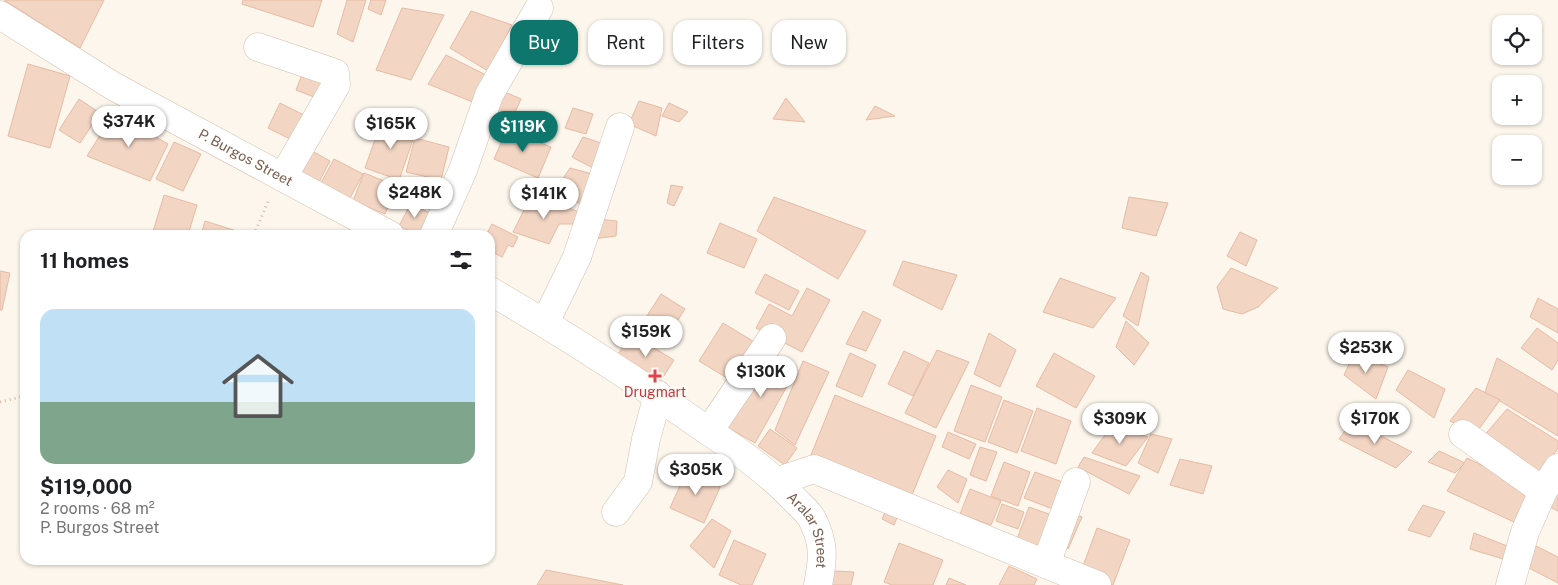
<!DOCTYPE html>
<meta charset="utf-8">
<style>
body{margin:0;font-family:"Public Sans",sans-serif;background:#f2f2f2;color:#202124;height:100vh;display:flex;flex-direction:column;font-size:19px;white-space:nowrap}
*{box-sizing:border-box;margin:0}
p{font-size:16px;color:#757577}
.icon{flex:none;width:28px;height:28px;fill:none;stroke:currentColor;stroke-width:2;stroke-linecap:round;stroke-linejoin:round}
.map{position:relative;flex:1;overflow:hidden}
.drawer{position:absolute;left:20px;top:230px;width:475px;height:335px;display:flex;flex-direction:column;background:#fff;border-radius:15px;box-shadow:0 1px 4px #0004}
.drawer>*{flex:none}
.top-card{position:absolute;left:510px;top:20px;width:475px;height:45px;display:flex;gap:10px}
.controls{position:absolute;left:1492px;top:15px;display:grid;gap:10px}
.controls a{display:grid;place-items:center;width:50px;height:50px;border-radius:10px;background:#fff;box-shadow:0 1px 4px #0004;font-size:25px}
.price{position:absolute;translate:-50% -42px;padding:0 11px;border-radius:18px;background:#fff;color:#222;font-size:16px;line-height:32px;filter:drop-shadow(0 1px 2px #0008)}
.price::after{content:'';position:absolute;left:50%;top:30px;width:15px;height:11px;margin-left:-8px;background:inherit;clip-path:polygon(0 0,100% 0,50% 100%)}
.price.active{background:#0f766e;color:#fff}
ul{padding:0;list-style:none}
li{display:grid;align-content:center;gap:10px;height:265px;padding:0 20px}
li span{display:grid;place-items:center;height:155px;border-radius:15px;color:#555}
li>.icon{margin-inline-start:auto}
span .icon{width:90px;height:90px;fill:#fffc;stroke-width:1}
li b{font-size:21px}
h2{display:flex;justify-content:space-between;align-items:center;height:60px;padding:0 20px;font-size:21px}
.tag{padding:0 18px;border-radius:15px;background:#fff;box-shadow:0 1px 4px #0004;font-size:18px;line-height:45px}
.tag.active{background:#0f766e;color:#fff}
.map>svg:first-child{display:block}
.building{fill:#f3d5c3;stroke:#e6bba3}
.lines{fill:none;stroke-linecap:round;stroke-linejoin:round}
.minor-casing{stroke:#d1beb0;stroke-width:29}
.path{stroke:#d9b8a5;stroke-width:3;stroke-dasharray:1 4;stroke-linecap:butt}
.minor{stroke:#fff;stroke-width:28}
.health-dot{fill:#e0444e;stroke:#fffaf3;stroke-width:2}
.labels{text-anchor:middle;dominant-baseline:central;stroke-width:4;stroke-linejoin:round;paint-order:stroke}
.street-label{font-size:14px;fill:#7a5c4d;stroke:#fffaf3}
.health-label{font-size:14px;fill:#be3a42;stroke:#fffaf3}
</style>
<div class="map">
<svg width="1558" height="585" viewBox="0 0 1558 585">
<rect width="100%" height="100%" fill="#fdf6ec"/>
<g class="building">
<polygon points="4,0 104,0 80,48"/>
<polygon points="243,0 322,0 313,27 242,4"/>
<polygon points="347,0 366,0 353,42 337,34"/>
<polygon points="371,0 386,0 381,15 368,9"/>
<polygon points="402,8 444,15 411,80 376,70"/>
<polygon points="471,11 512,25 488,71 450,48"/>
<polygon points="446,55 490,77 480,105 428,84"/>
<polygon points="28,64 70,76 50,148 8,136"/>
<polygon points="303,72 326,81 319,99 296,90"/>
<polygon points="498,89 521,99 509,126 486,115"/>
<polygon points="786,98 805,122 773,119"/>
<polygon points="79,99 100,113 80,143 59,130"/>
<polygon points="639,101 662,108 656,136 629,124"/>
<polygon points="280,103 306,116 294,141 268,128"/>
<polygon points="669,103 688,112 679,122 662,116"/>
<polygon points="875,106 895,116 866,120"/>
<polygon points="573,108 593,114 586,134 565,128"/>
<polygon points="114,113 168,144 150,181 87,156"/>
<polygon points="382,119 416,131 399,180 365,168"/>
<polygon points="507,129 551,147 538,178 494,159"/>
<polygon points="583,137 601,143 593,168 572,157"/>
<polygon points="415,138 449,147 441,180 406,172"/>
<polygon points="174,142 201,154 183,191 156,179"/>
<polygon points="305,147 330,161 319,182 293,168"/>
<polygon points="334,159 363,174 350,198 321,183"/>
<polygon points="570,168 596,175 581,204 554,192"/>
<polygon points="364,173 397,186 385,214 353,201"/>
<polygon points="671,185 683,187 674,206 667,203"/>
<polygon points="164,195 197,205 188,235 152,235"/>
<polygon points="531,196 580,212 575,224 559,224 549,244 513,232"/>
<polygon points="774,197 866,231 838,279 757,231"/>
<polygon points="1129,197 1168,203 1156,236 1122,228"/>
<polygon points="411,203 431,214 419,235 399,226"/>
<polygon points="597,219 617,221 616,236 593,239"/>
<polygon points="205,221 243,233 242,235 201,235"/>
<polygon points="720,223 757,239 744,268 707,253"/>
<polygon points="492,224 518,237 513,247 508,245 502,257 490,251 490,235 486,235"/>
<polygon points="1240,232 1257,240 1246,266 1227,256"/>
<polygon points="903,261 957,275 942,310 893,285"/>
<polygon points="1231,268 1278,288 1258,307 1242,314 1223,309 1217,287"/>
<polygon points="0,271 10,273 2,310 0,310"/>
<polygon points="1141,272 1149,277 1138,326 1123,316"/>
<polygon points="765,274 799,291 789,310 755,293"/>
<polygon points="1060,278 1116,298 1093,328 1043,312"/>
<polygon points="807,288 830,300 802,352 756,328 769,304 792,316"/>
<polygon points="661,294 685,309 660,348 636,333"/>
<polygon points="1538,298 1558,309 1558,333 1530,317"/>
<polygon points="863,311 881,320 866,351 846,344"/>
<polygon points="1126,321 1149,343 1134,365 1116,347"/>
<polygon points="723,323 756,343 732,381 699,361"/>
<polygon points="1537,328 1558,343 1558,360 1552,370 1521,348"/>
<polygon points="989,333 1016,350 1000,387 974,374"/>
<polygon points="631,334 674,360 660,382 617,356"/>
<polygon points="937,350 969,362 936,428 905,413"/>
<polygon points="904,351 929,363 913,396 888,384"/>
<polygon points="767,353 796,370 755,443 725,426"/>
<polygon points="850,353 876,365 862,397 836,386"/>
<polygon points="1054,353 1095,376 1076,408 1036,386"/>
<polygon points="1354,353 1388,367 1376,399 1344,375"/>
<polygon points="1497,358 1558,394 1558,436 1485,392"/>
<polygon points="803,361 829,372 795,445 775,430"/>
<polygon points="1408,370 1445,389 1434,418 1396,390"/>
<polygon points="971,385 1002,397 985,442 954,431"/>
<polygon points="1476,388 1500,400 1476,433 1450,421"/>
<polygon points="835,395 936,436 910,500 809,460"/>
<polygon points="1004,400 1033,411 1017,453 988,442"/>
<polygon points="1037,408 1071,421 1056,464 1021,451"/>
<polygon points="1507,409 1558,441 1558,448 1540,475 1483,437"/>
<polygon points="1352,421 1412,452 1396,468 1339,439"/>
<polygon points="1112,425 1148,437 1126,466 1092,453"/>
<polygon points="770,429 797,448 785,465 758,446"/>
<polygon points="948,432 976,444 969,459 942,447"/>
<polygon points="1151,434 1172,439 1158,473 1138,463"/>
<polygon points="980,447 997,452 986,481 970,475"/>
<polygon points="1439,451 1465,463 1455,473 1428,462"/>
<polygon points="1084,457 1140,476 1129,494 1078,467"/>
<polygon points="1467,458 1530,489 1514,522 1447,491"/>
<polygon points="1180,459 1212,466 1203,494 1170,485"/>
<polygon points="1004,462 1030,472 1018,506 991,496"/>
<polygon points="687,470 721,485 704,523 670,508"/>
<polygon points="948,470 967,479 958,503 937,487"/>
<polygon points="1035,472 1068,484 1058,511 1024,498"/>
<polygon points="1558,481 1558,511 1544,504"/>
<polygon points="970,489 1001,501 991,525 960,514"/>
<polygon points="1002,504 1024,512 1018,529 996,521"/>
<polygon points="1423,505 1445,512 1430,537 1408,530"/>
<polygon points="1029,507 1060,518 1045,559 1014,547"/>
<polygon points="886,510 898,515 894,525 882,519"/>
<polygon points="1069,512 1082,517 1068,549 1061,541"/>
<polygon points="712,519 731,531 714,568 690,546"/>
<polygon points="1097,528 1130,540 1113,585 1101,585 1079,577"/>
<polygon points="1474,533 1515,549 1510,561 1470,549"/>
<polygon points="734,540 766,554 752,585 741,585 719,575"/>
<polygon points="899,543 943,560 933,585 892,585 884,582"/>
<polygon points="1536,546 1558,557 1558,583 1527,567"/>
<polygon points="1009,566 1037,579 1034,585 999,585"/>
<polygon points="546,570 623,585 537,585"/>
<polygon points="834,571 854,572 851,585 830,585"/>
<polygon points="949,578 966,585 946,585"/>
</g>
<g class="lines">
<g class="minor-casing">
<g id="minor">
<path id="s1" d="M0,15L113,86L390,235"/>
<polyline points="258,47 335,73 336,85 283,177"/>
<polyline points="434,235 463,170 489,95 539,8"/>
<path id="s2" d="M490,291C565,334 637,381 708,431C740,452 771,474 797,502C802,507 809,513 812,519C825,544 823,559 818,585"/>
<polyline points="545,323 577,257 620,127"/>
<polyline points="709,431 772,338"/>
<polyline points="1463,434 1543,491"/>
<polyline points="778,481 814,469 1097,585"/>
<polyline points="616,512 638,482 646,439 658,395"/>
<polyline points="1046,564 1076,482"/>
<polyline points="1510,585 1525,532 1543,491 1558,468"/>
</g>
</g>
<g class="path">
<polyline points="254,235 269,199"/>
<polyline points="0,402 25,396"/>
</g>
<use href="#minor" class="minor"/>
</g>
<path class="health-dot" d="M652.5 368.5h5v5h5v5h-5v5h-5v-5h-5v-5h5z"/>
<g class="labels">
<g class="street-label">
<text stroke="none"><textPath href="#s1" startOffset="284">P. Burgos Street</textPath></text>
<text stroke="none"><textPath href="#s2" startOffset="405">Aralar Street</textPath></text>
</g>
<g class="health-label">
<text x="655" y="392">Drugmart</text>
</g>
</g>
</svg>
<div class="controls">
<a><svg class="icon" aria-label="locate" viewBox="0 0 24 24"><circle cx="12" cy="12" r="6"/><path d="M12 2v4M12 18v4M2 12h4M18 12h4"/></svg></a>
<a>+</a>
<a>−</a>
</div>
<b class="price" style="left:129px;top:148px">$374K</b>
<b class="price" style="left:391px;top:150px">$165K</b>
<b class="price active" style="left:523px;top:153px">$119K</b>
<b class="price" style="left:415px;top:219px">$248K</b>
<b class="price" style="left:544px;top:220px">$141K</b>
<b class="price" style="left:646px;top:358px">$159K</b>
<b class="price" style="left:1366px;top:374px">$253K</b>
<b class="price" style="left:761px;top:398px">$130K</b>
<b class="price" style="left:1120px;top:445px">$309K</b>
<b class="price" style="left:1375px;top:445px">$170K</b>
<b class="price" style="left:696px;top:496px">$305K</b>
<div class="top-card">
<a class="tag active">Buy</a>
<a class="tag">Rent</a>
<a class="tag">Filters</a>
<a class="tag">New</a>
</div>
<section class="drawer">
<h2>11 homes<svg class="icon" aria-label="filters" viewBox="0 0 24 24"><path d="M4 7h16M4 17h16"/><circle cx="9" cy="7" r="2"/><circle cx="15" cy="17" r="2"/></svg></h2>
<ul>
<li><span style="background:linear-gradient(#bfe0f5 60%,#7fa58c 0)"><svg class="icon" aria-label="home" viewBox="0 0 24 24"><path d="M3 11l9-7 9 7M6 9v11h12V9"/></svg></span><div><b>$119,000</b><p>2 rooms · 68 m²</p><p>P. Burgos Street</p></div></li>
</ul>
</section>
</div>
